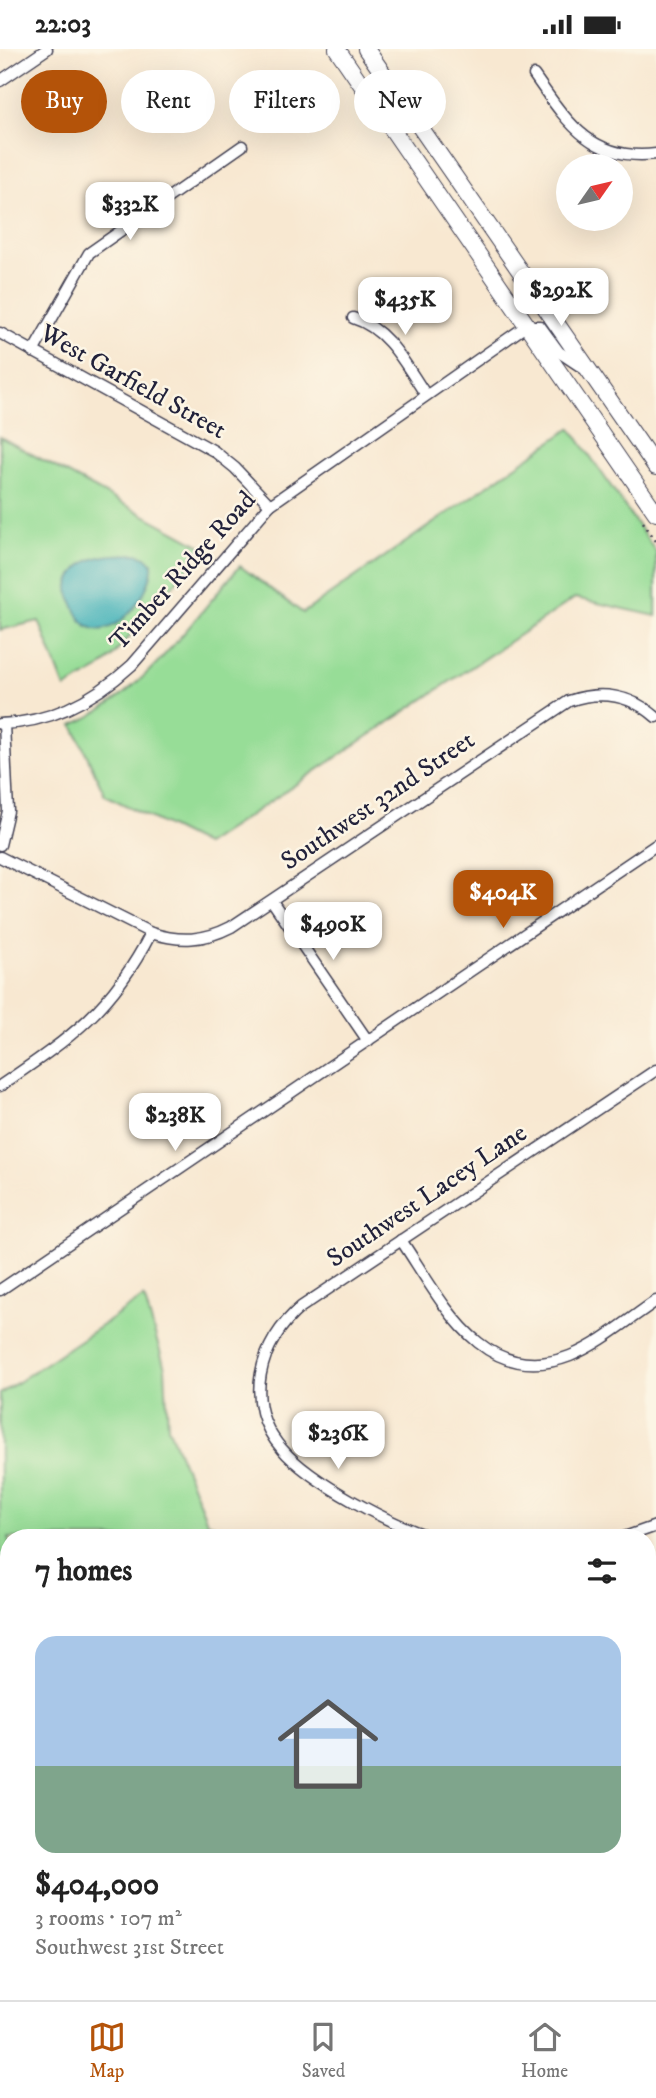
<!DOCTYPE html>
<meta charset="utf-8">
<style>
body{margin:0;font-family:"IM FELL DW Pica",serif;background:#f6f6f6;color:#222;height:100vh;display:flex;flex-direction:column;font-size:26px;white-space:nowrap}
*{box-sizing:border-box;margin:0}
p{font-size:23px;color:#767676}
.icon{flex:none;width:38px;height:38px;fill:none;stroke:currentColor;stroke-width:2;stroke-linecap:round;stroke-linejoin:round}
.map{position:relative;flex:1;overflow:hidden}
.drawer{position:absolute;left:0px;top:1480px;width:656px;height:471px;display:flex;flex-direction:column;background:#fff;border-radius:28px 28px 0 0;box-shadow:0 7px 28px #0002}
.drawer>*{flex:none}
.hud{position:absolute;left:21px;top:21px;width:614px;height:63px;display:flex;gap:14px}
.needle{width:46px;rotate:56deg}
.fabs{position:absolute;left:556px;top:105px;display:grid;gap:14px}
.fabs a{display:grid;place-items:center;width:77px;height:77px;border-radius:50%;background:#fff;box-shadow:0 7px 28px #0002;font-size:35px}
.price{position:absolute;translate:-50% -60px;padding:0 16px;border-radius:14px;background:#fff;color:#222;font-size:23px;line-height:46px;filter:drop-shadow(0 2px 4px #0008)}
.price::after{content:'';position:absolute;left:50%;top:42px;width:21px;height:16px;margin-left:-10px;background:inherit;clip-path:polygon(0 0,100% 0,50% 100%)}
.price.active{background:#b45309;color:#fff}
ul{padding:0;list-style:none}
li{display:grid;align-content:center;gap:14px;height:371px;padding:0 35px}
li span{display:grid;place-items:center;height:217px;border-radius:21px;color:#555}
li>.icon{margin-inline-start:auto}
span .icon{width:126px;height:126px;fill:#fffc;stroke-width:1}
li b{font-size:30px}
h2{display:flex;justify-content:space-between;align-items:center;height:84px;padding:0 35px;font-size:30px}
.chip{padding:0 24px;border-radius:32px;background:#fff;box-shadow:0 7px 28px #0002;font-size:24px;line-height:63px}
.chip.active{background:#b45309;color:#fff}
.status{display:flex;justify-content:space-between;align-items:center;height:49px;padding:0 35px;background:#fff;direction:ltr}
.status svg{height:19px;fill:currentColor}
.tabs{display:flex;justify-content:space-around;align-items:center;height:98px;border-top:2px solid #e0e0e0;background:#fff;font-size:19px;color:#767676}
.tabs a{display:grid;justify-items:center;gap:4px}
.tabs .active{color:#b45309}
.map>svg:first-child{display:block}
.industrial{fill:#c9c3b8}
.green{fill:#97dd97;stroke:#5c8069;stroke-width:2}
.water{fill:#40b1b8;stroke:#316a7a;stroke-width:2}
.lines{fill:none;stroke-linecap:round;stroke-linejoin:round}
.minor-casing{stroke:#424052;stroke-width:13}
.secondary-casing{stroke:#424052;stroke-width:18}
.path{stroke:#424052;stroke-width:2.5;stroke-dasharray:2 5;stroke-linecap:butt}
.minor{stroke:#fff;stroke-width:10}
.secondary{stroke:#fff;stroke-width:16}
.labels{text-anchor:middle;dominant-baseline:central;stroke-width:5;stroke-linejoin:round;paint-order:stroke}
.street-label{font-size:26px;fill:#22223b;stroke:#fcf5e5}
</style>
<div class="status"><b>22:03</b><svg viewBox="0 0 49 12"><path d="M0 12V9h3v3zM5 12V6h3v6zM10 12V3h3v9zM15 12V0h3v12zM26 1h20v11H26zM47 4h2v5h-2z"/></svg></div>
<div class="map">
<svg width="656" height="1951" viewBox="0 0 656 1951">
<rect width="100%" height="100%" fill="#fcf5e5"/>
<filter id="ink" filterUnits="userSpaceOnUse"><feTurbulence type="fractalNoise" baseFrequency=".0143" numOctaves="2"/><feDisplacementMap in="SourceGraphic" scale="14" xChannelSelector="R" yChannelSelector="G"/><feConvolveMatrix kernelMatrix="1 2 1 2 8 2 1 2 1" color-interpolation-filters="sRGB"/></filter>
<filter id="wash" filterUnits="userSpaceOnUse"><feTurbulence type="fractalNoise" baseFrequency=".00686" numOctaves="4" result="noise"/><feDisplacementMap in="SourceGraphic" scale="28" xChannelSelector="R" yChannelSelector="G"/><feGaussianBlur stdDeviation="1.57" result="paint"/><feColorMatrix in="noise" values="0 0 0 0 0 0 0 0 0 0 0 0 0 0 0 0 0 1.4 0 .05"/><feComposite in="paint" operator="in"/></filter>
<g filter="url(#wash)">
<rect width="100%" height="100%" fill="#f8e8d1"/>
<polygon class="industrial" points="0,1759 9,1772 9,1942 124,1943 130,1951 0,1951"/>
<g class="green">
<path d="M571,379L656,503V567L575,549L205,796L105,746L73,676C144,645 191,573 240,517L303,564Z"/>
<polygon points="0,388 205,499 111,609 99,620 65,639 39,572 0,581"/>
<polygon points="144,1248 165,1319 168,1378 207,1472 237,1489 9,1489 9,1524 0,1521 0,1345"/>
<polygon points="656,1579 656,1661 648,1662 648,1582"/>
</g>
<path class="water" d="M137,505L146,508L152,514C155,542 109,603 82,572C75,564 72,552 68,542C74,505 106,506 137,505Z"/>
</g>
<g filter="url(#ink)">
<g class="lines">
<g class="minor-casing">
<g id="minor">
<path d="M534,26C567,73 592,113 656,105"/>
<polyline points="0,32 47,0"/>
<path d="M353,269C389,280 406,317 426,346"/>
<polyline points="0,284 214,402 235,419 270,456"/>
<polyline points="33,303 89,204 242,97"/>
<path d="M0,675C52,674 95,650 132,616L270,456L526,277H540L559,303L583,319"/>
<polyline points="0,796 8,762 4,675"/>
<polyline points="0,808 151,884"/>
<polyline points="272,852 368,992"/>
<path d="M0,1037C70,989 111,962 151,884C180,893 204,892 231,878L569,652C601,641 631,646 656,668"/>
<path d="M401,1191C441,1250 482,1341 570,1307C600,1295 629,1270 656,1252"/>
<polyline points="0,1241 656,796"/>
<path d="M435,1489C393,1477 310,1433 282,1400C242,1355 259,1293 301,1258L656,1021"/>
<polyline points="622,1489 656,1477"/>
<polyline points="0,1618 9,1622"/>
<polyline points="648,1753 656,1752"/>
<polyline points="648,1913 656,1927"/>
<polyline points="234,1942 240,1951"/>
<polyline points="466,1942 470,1951"/>
</g>
</g>
<g class="secondary-casing">
<g id="secondary">
<polyline points="337,0 656,464"/>
<polyline points="366,0 656,418"/>
</g>
</g>
<polyline class="path" points="643,473 656,492"/>
<use href="#minor" class="minor"/>
<use href="#secondary" class="secondary"/>
</g>
</g>
<g class="labels">
<g class="street-label">
<text transform="translate(133 333) rotate(29)">West Garfield Street</text>
<text transform="translate(183 522) rotate(-48)">Timber Ridge Road</text>
<text transform="translate(378 752) rotate(-34)">Southwest 32nd Street</text>
<text transform="translate(427 1147) rotate(-34)">Southwest Lacey Lane</text>
</g>
</g>
</svg>
<div class="fabs">
<a><svg class="needle" viewBox="-14 -14 28 28"><path d="M0-13l5 13h-10z" fill="#e53935"/><path d="M0 13l5-13h-10z" fill="#767676"/></svg></a>
</div>
<b class="price" style="left:130px;top:193px">$332K</b>
<b class="price" style="left:561px;top:279px">$292K</b>
<b class="price" style="left:405px;top:288px">$435K</b>
<b class="price active" style="left:503px;top:881px">$404K</b>
<b class="price" style="left:333px;top:913px">$490K</b>
<b class="price" style="left:175px;top:1104px">$238K</b>
<b class="price" style="left:338px;top:1422px">$236K</b>
<div class="hud">
<a class="chip active">Buy</a>
<a class="chip">Rent</a>
<a class="chip">Filters</a>
<a class="chip">New</a>
</div>
<section class="drawer">
<h2>7 homes<svg class="icon" aria-label="filters" viewBox="0 0 24 24"><path d="M4 7h16M4 17h16"/><circle cx="9" cy="7" r="2"/><circle cx="15" cy="17" r="2"/></svg></h2>
<ul>
<li><span style="background:linear-gradient(#a9c7e8 60%,#7fa58c 0)"><svg class="icon" aria-label="home" viewBox="0 0 24 24"><path d="M3 11l9-7 9 7M6 9v11h12V9"/></svg></span><div><b>$404,000</b><p>3 rooms · 107 m²</p><p>Southwest 31st Street</p></div></li>
</ul>
</section>
</div>
<nav class="tabs">
<a class="active"><svg class="icon" aria-label="map" viewBox="0 0 24 24"><path d="M3 6l6-2 6 2 6-2v14l-6 2-6-2-6 2zM9 4v14M15 6v14"/></svg>Map</a>
<a><svg class="icon" aria-label="saved" viewBox="0 0 24 24"><path d="M7 4h10v16l-5-4-5 4z"/></svg>Saved</a>
<a><svg class="icon" aria-label="home" viewBox="0 0 24 24"><path d="M3 11l9-7 9 7M6 9v11h12V9"/></svg>Home</a>
</nav>
